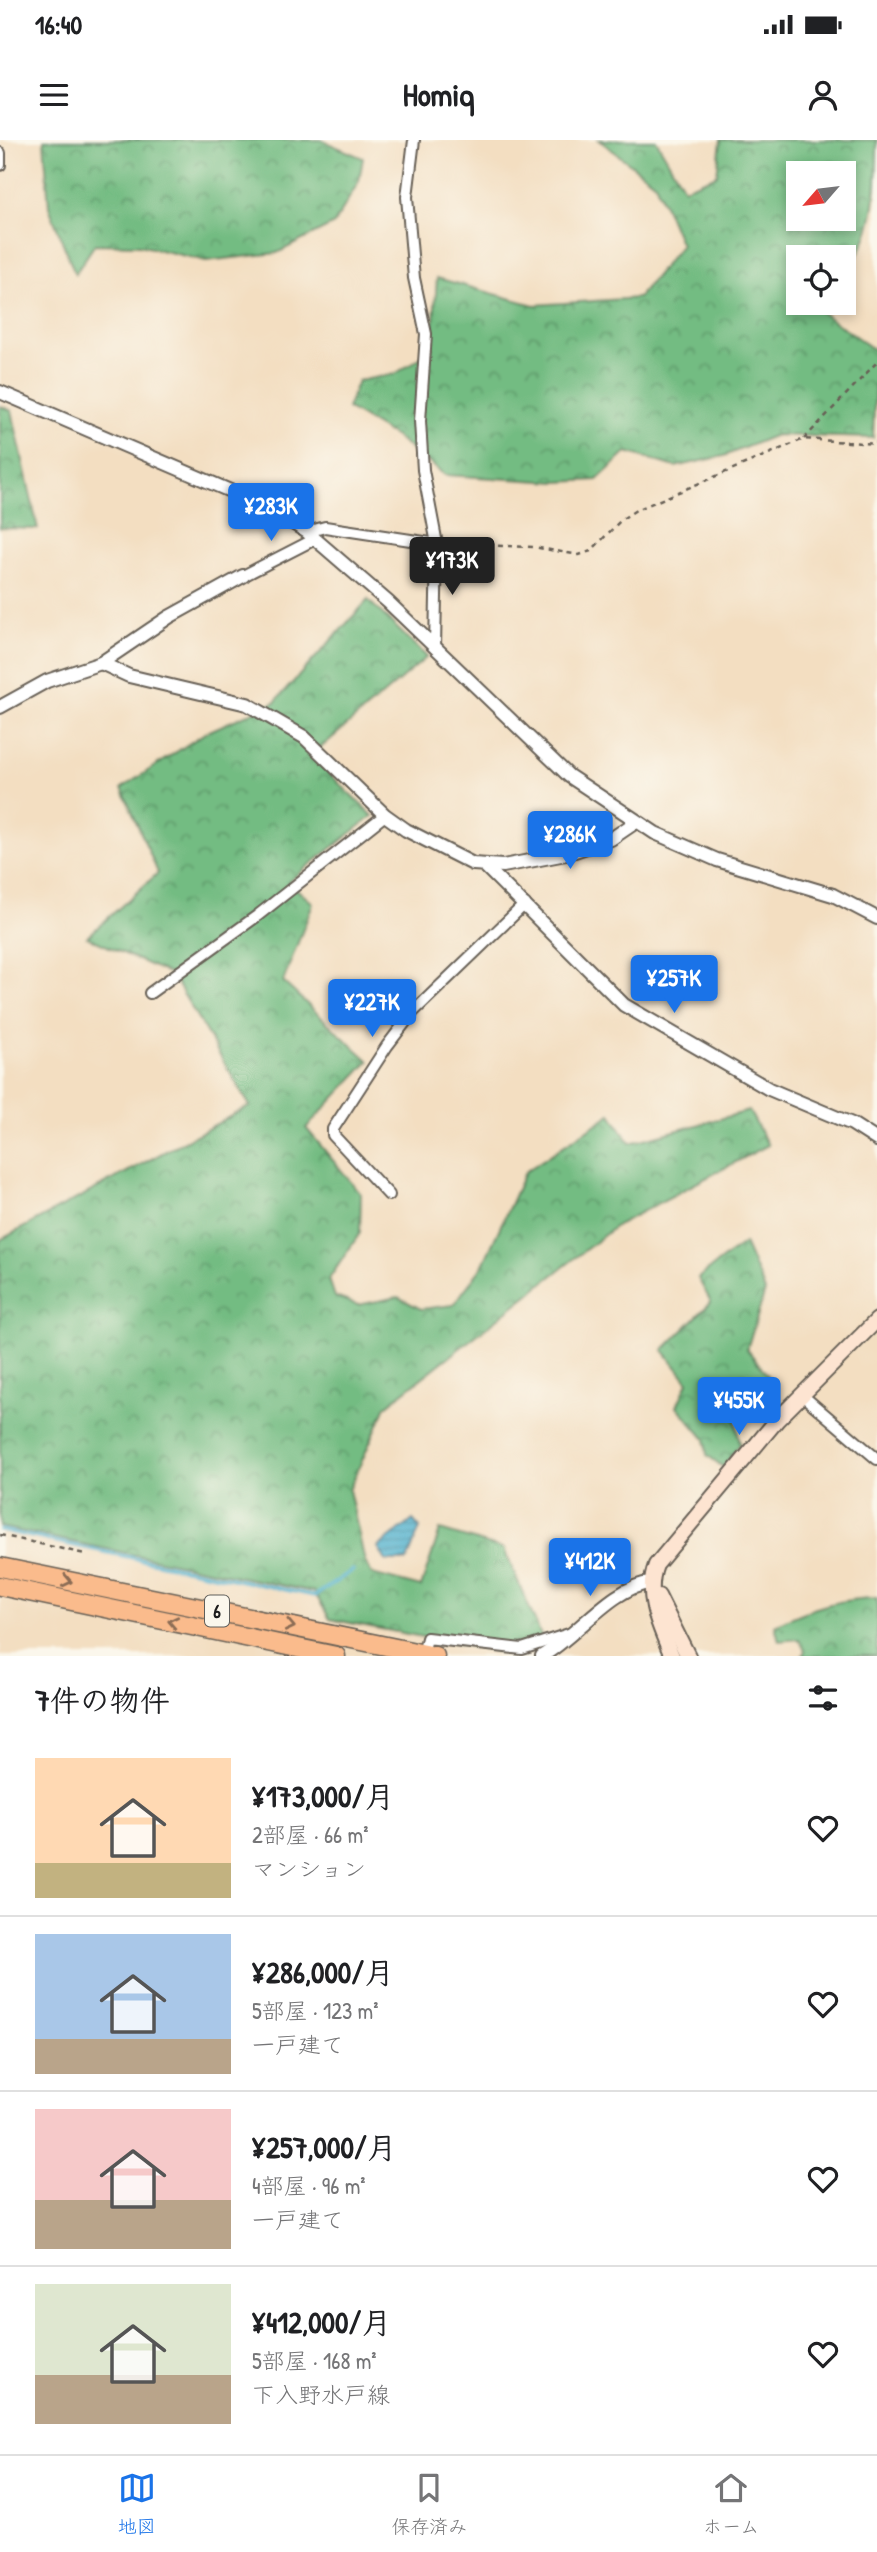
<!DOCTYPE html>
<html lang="ja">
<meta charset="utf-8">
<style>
body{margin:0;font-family:"Patrick Hand","Klee One",sans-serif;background:#f6f6f6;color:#202124;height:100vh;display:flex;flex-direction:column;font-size:26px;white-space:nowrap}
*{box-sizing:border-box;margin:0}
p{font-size:23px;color:#757577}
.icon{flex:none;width:38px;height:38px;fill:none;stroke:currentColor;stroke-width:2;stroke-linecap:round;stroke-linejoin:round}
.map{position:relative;height:1516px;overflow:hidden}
.drawer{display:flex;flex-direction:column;background:#fff;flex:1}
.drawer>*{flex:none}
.needle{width:46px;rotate:242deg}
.tools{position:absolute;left:786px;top:21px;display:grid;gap:14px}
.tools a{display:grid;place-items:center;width:70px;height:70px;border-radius:0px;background:#fff;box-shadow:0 4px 10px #0003;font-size:35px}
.price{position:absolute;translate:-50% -60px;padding:0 16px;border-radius:7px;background:#1a73e8;color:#fff;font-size:23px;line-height:46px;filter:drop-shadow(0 2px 4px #0008)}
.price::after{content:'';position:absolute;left:50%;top:42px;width:21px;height:16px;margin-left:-10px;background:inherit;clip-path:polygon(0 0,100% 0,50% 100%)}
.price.active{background:#222;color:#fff}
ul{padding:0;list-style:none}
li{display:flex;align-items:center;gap:21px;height:175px;padding:0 35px}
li+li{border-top:2px solid #e0e0e0}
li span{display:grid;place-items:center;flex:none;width:196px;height:140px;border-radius:0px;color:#555}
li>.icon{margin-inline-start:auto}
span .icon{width:84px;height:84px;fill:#fffc;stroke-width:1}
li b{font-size:30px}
h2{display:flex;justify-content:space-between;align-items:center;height:84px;padding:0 35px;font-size:30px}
.status{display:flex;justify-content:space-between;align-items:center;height:49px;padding:0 35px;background:#fff;direction:ltr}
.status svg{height:19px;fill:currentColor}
header{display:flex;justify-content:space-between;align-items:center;height:91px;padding:0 35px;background:#fff;font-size:32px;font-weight:700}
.tab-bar{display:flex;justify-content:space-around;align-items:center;height:98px;border-top:2px solid #e0e0e0;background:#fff;font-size:19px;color:#757577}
.tab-bar a{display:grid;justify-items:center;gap:4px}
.tab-bar .active{color:#1a73e8}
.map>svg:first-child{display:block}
.forest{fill:url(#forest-crowns);stroke:#486c4f;stroke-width:2;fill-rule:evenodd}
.water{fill:url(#water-rules);stroke:#366675;stroke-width:2}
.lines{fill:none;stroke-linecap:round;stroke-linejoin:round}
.stream{stroke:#4fb1ce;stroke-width:3.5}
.minor-casing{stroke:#676056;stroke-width:14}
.tertiary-casing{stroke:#676056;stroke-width:16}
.secondary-casing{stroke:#676056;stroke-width:18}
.trunk-casing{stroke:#676056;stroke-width:21}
.path{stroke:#676056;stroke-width:2.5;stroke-dasharray:5 5;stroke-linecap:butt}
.minor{stroke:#fff;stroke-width:10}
.tertiary{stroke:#fff;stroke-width:12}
.secondary{stroke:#fde4d1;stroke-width:14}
.trunk{stroke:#fabb8c;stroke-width:18}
.oneway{stroke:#8b6c54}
.labels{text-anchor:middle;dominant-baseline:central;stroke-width:6;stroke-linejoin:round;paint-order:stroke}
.shield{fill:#fbf7ec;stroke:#5f5e5a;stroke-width:2}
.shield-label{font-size:19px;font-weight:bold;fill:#1c1c1c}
</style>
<div class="status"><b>16:40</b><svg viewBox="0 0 49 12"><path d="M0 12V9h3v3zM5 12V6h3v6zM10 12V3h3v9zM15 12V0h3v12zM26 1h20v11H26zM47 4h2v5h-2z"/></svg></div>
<header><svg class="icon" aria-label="menu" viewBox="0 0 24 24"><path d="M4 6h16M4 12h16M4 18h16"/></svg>Homiq<svg class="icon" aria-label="person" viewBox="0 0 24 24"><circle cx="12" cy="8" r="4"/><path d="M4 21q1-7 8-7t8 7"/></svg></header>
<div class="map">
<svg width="877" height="1516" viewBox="0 0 877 1516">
<defs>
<pattern id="forest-crowns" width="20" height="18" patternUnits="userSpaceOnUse" patternTransform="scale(1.75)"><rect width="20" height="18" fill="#73bc82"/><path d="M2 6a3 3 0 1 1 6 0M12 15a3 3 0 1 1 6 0" fill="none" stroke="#5e986a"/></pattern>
<pattern id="water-rules" width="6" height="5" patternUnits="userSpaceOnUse" patternTransform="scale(1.75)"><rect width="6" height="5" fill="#4fb1ce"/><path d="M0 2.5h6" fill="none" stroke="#418fa6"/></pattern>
</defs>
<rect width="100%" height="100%" fill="#fbf7ec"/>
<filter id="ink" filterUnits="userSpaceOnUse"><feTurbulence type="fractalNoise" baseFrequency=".0143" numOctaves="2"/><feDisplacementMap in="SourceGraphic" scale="14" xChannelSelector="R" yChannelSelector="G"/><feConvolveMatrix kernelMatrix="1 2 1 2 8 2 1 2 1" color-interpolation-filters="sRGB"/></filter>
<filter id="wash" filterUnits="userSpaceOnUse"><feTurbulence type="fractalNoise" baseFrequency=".00686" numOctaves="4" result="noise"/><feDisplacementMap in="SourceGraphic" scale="28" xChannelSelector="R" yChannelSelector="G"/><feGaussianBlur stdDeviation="1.57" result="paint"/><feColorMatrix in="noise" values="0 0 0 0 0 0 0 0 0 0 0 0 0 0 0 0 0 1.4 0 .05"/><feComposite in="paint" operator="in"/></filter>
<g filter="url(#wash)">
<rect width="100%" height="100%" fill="#f3dec1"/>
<g class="forest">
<polygon points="44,0 321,0 363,18 359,41 334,84 277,113 206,121 139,105 95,104 75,134 49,67"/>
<path d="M599,0H656L684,48L717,35L721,0H877C877,47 877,100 844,132V117H798V163H819L821,172L876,211L873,298L776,295L724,316L675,327L627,312L597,340L557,342L445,335L397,298L347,268L358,241L395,234L432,210L437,138L534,165L638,158L681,105L655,43ZM798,33H844V79H798Z"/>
<polygon points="0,266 12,271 38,389 0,388"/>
<polygon points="368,460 427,517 311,616 373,676 288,742 313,763 283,842 369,921 306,988 361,1054 360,1093 329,1139 335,1157 358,1165 398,1157 421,1169 453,1165 482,1127 525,1032 611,974 630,1003 749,971 768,1005 617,1085 386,1266 349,1350 365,1422 372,1434 421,1447 440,1390 504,1409 543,1500 520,1516 330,1479 314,1452 0,1387 0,1100 250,966 172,835 87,797 158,733 122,648 205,593 275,562"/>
<polygon points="744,1103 765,1151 747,1209 770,1238 751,1246 727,1236 740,1304 723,1327 707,1315 705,1299 677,1266 688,1242 663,1210 711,1162 698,1138"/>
<path d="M877,1458V1516H803L805,1510L799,1499L779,1501L775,1485C807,1469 840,1458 877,1458Z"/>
</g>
<polygon class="water" points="413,1380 420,1388 407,1421 386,1421 378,1407"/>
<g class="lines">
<polyline class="stream" points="0,1390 315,1456 353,1430"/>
</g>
</g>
<g filter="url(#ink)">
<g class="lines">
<g class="minor-casing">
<g id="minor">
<polyline points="414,0 407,57 414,138 426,194 420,281 423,330 437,404 435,508"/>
<polyline points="0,13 0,25"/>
<polyline points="307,392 325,387 437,404"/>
<polyline points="243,436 315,399"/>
<polyline points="150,853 257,776 385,675"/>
<polyline points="389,1055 333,995 333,989 387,906 413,872 525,764"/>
<polyline points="802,1255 877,1319"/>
<polyline points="423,1514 427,1498 522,1509 569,1494"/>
</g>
</g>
<g class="tertiary-casing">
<g id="tertiary">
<polyline points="0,252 265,366 307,392 388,462 569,636 655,693 717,720 833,755 877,778"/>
<polyline points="101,523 129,536 247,564 304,597 385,675 406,690 473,724 503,726 566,714 611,699 636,682"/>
<polyline points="0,567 47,541 101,523 169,477 243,436"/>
<polyline points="485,726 624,865 769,949 852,984 877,1000"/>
<path d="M542,1516C576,1497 614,1445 651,1443"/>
</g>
</g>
<g class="secondary-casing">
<g id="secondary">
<polyline points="658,1456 688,1516"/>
<path d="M672,1516C660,1487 644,1456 656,1425L777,1280L877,1180"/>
</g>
</g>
<g class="trunk-casing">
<g id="trunk">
<polyline points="0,1427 435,1516"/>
<polyline points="0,1446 336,1516"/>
</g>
</g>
<g class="path">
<polyline points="804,299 877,222"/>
<polyline points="448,404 533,407 579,415 591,411 622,379 636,370 804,299 877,304 877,295"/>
<polyline points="0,1395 85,1414"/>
</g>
<use href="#minor" class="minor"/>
<use href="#tertiary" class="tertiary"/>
<use href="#secondary" class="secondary"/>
<use href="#trunk" class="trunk"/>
</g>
<defs><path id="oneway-chevron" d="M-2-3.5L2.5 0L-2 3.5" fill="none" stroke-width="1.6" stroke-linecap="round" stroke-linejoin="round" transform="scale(1.75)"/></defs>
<g class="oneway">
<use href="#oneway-chevron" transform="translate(67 1441) rotate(12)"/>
<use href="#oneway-chevron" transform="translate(173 1482) rotate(-168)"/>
<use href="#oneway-chevron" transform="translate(290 1486) rotate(12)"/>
</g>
</g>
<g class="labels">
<rect class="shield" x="205" y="1455.5" width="24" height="31" rx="5"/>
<g class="shield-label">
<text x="217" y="1471">6</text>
</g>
</g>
</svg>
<div class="tools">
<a><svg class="needle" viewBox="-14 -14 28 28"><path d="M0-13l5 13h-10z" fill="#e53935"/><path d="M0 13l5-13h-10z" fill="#757577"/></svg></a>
<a><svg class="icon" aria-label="locate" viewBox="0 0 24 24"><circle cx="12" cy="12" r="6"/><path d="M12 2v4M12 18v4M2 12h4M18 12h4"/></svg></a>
</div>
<b class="price" style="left:271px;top:403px">¥283K</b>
<b class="price active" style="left:452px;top:457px">¥173K</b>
<b class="price" style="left:570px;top:731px">¥286K</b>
<b class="price" style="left:674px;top:875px">¥257K</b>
<b class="price" style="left:372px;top:899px">¥227K</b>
<b class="price" style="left:739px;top:1297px">¥455K</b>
<b class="price" style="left:590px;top:1458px">¥412K</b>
</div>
<section class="drawer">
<h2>7件の物件<svg class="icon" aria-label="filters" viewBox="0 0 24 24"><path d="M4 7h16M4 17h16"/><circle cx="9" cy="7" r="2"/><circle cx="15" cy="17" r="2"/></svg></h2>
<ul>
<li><span style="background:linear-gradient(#ffd9b3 75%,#c2b280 0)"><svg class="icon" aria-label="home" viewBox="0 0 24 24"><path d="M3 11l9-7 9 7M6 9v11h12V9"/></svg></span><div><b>¥173,000/月</b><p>2部屋 · 66 m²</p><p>マンション</p></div><svg class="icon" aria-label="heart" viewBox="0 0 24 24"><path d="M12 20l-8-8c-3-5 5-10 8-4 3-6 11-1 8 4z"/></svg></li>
<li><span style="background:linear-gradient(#a9c7e8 75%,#b9a48a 0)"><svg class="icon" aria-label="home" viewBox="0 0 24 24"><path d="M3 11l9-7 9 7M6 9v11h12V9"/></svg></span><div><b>¥286,000/月</b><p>5部屋 · 123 m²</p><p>一戸建て</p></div><svg class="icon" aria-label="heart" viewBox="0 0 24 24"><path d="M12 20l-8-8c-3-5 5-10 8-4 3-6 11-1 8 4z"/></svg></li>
<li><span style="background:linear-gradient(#f6c9c9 65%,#b9a48a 0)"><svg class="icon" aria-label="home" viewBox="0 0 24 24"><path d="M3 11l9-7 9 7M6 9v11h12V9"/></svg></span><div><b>¥257,000/月</b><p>4部屋 · 96 m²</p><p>一戸建て</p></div><svg class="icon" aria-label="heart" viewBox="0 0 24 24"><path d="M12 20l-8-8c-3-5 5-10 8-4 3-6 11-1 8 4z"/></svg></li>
<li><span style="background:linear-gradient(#dfe7d0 65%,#b9a48a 0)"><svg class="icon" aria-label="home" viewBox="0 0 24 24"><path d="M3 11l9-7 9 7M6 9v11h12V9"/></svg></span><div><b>¥412,000/月</b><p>5部屋 · 168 m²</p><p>下入野水戸線</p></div><svg class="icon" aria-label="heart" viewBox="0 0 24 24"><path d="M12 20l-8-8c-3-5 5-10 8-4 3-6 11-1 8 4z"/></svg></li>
</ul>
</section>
<nav class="tab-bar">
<a class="active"><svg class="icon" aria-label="map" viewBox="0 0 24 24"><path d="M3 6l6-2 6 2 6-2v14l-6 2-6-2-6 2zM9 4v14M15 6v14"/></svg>地図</a>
<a><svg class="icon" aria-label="saved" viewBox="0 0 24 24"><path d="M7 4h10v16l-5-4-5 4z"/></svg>保存済み</a>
<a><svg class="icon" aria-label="home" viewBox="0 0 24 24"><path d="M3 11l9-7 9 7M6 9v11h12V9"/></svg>ホーム</a>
</nav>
